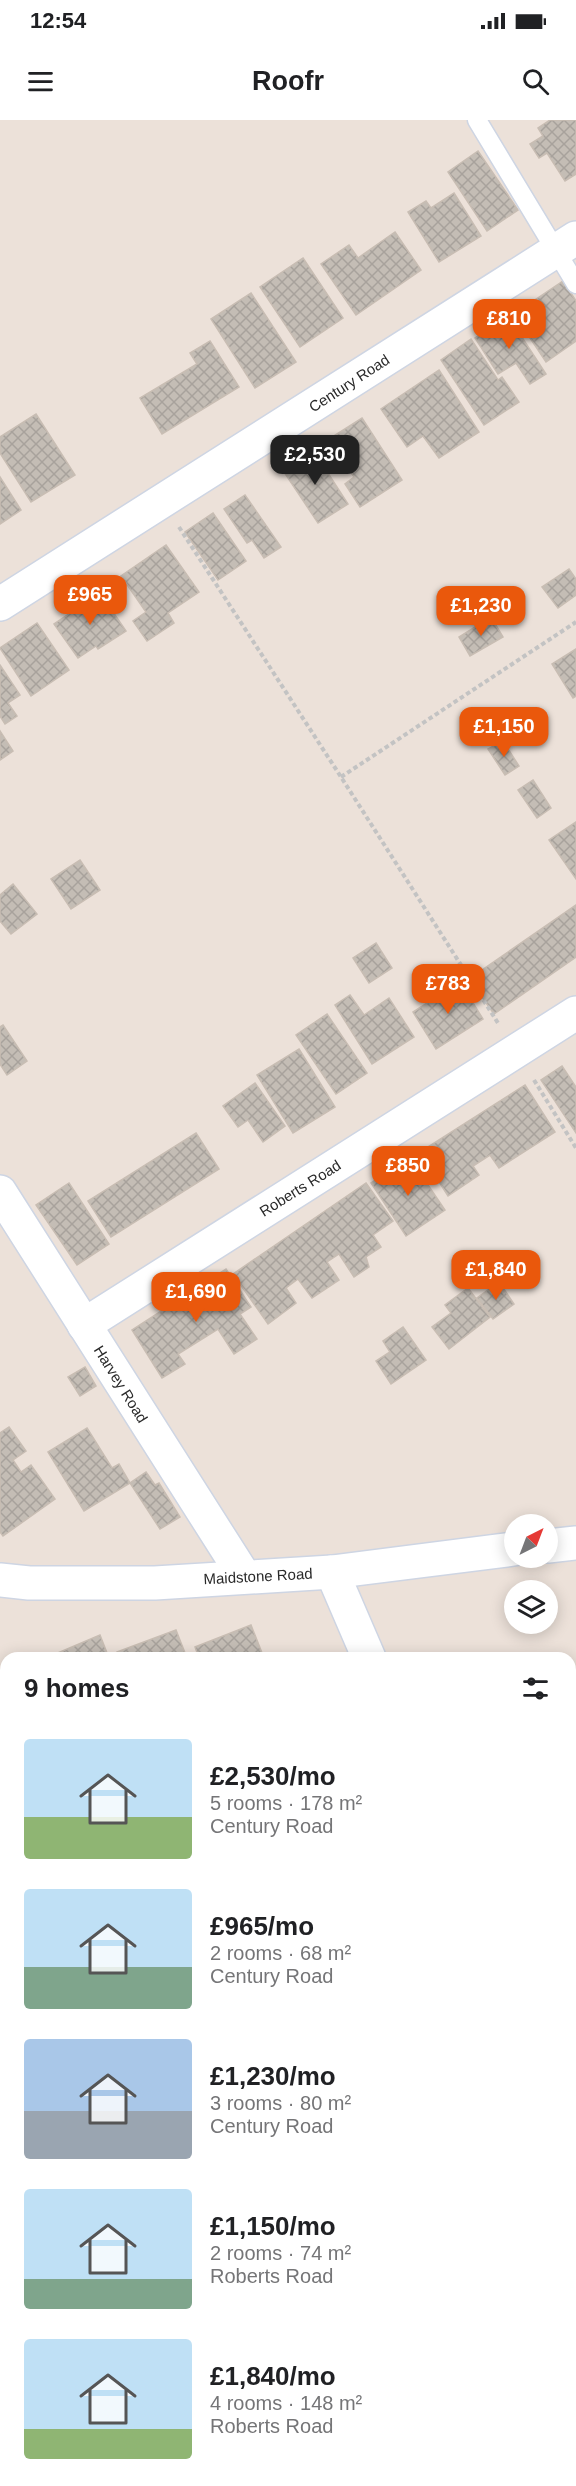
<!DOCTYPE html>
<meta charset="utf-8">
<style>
body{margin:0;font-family:Arial,sans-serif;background:#f6f6f6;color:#202124;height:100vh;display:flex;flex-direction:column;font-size:22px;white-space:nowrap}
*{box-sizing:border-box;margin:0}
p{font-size:20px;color:#757577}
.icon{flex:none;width:33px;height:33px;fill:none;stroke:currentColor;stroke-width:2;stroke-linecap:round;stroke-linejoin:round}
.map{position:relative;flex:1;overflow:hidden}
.details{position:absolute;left:0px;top:1532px;width:576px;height:836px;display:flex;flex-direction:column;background:#fff;border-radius:18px 18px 0 0;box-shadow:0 3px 15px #0003}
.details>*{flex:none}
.needle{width:39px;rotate:42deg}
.tools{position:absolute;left:504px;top:1394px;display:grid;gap:12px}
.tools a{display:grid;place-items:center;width:54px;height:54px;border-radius:50%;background:#fff;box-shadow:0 3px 15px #0003;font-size:30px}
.price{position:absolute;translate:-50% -51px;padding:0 14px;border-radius:12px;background:#ea580c;color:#fff;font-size:20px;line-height:39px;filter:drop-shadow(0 2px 3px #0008)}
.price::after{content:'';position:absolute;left:50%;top:36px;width:18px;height:14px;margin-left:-9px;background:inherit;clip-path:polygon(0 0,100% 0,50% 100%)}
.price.current{background:#222;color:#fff}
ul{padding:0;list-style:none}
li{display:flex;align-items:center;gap:18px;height:150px;padding:0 24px}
li span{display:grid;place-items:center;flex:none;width:168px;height:120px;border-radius:6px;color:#555}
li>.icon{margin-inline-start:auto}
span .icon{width:72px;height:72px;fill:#fffc;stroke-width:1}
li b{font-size:26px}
h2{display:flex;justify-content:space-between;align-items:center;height:72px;padding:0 24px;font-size:26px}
.status{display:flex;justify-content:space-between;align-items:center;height:42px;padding:0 30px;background:#fff;direction:ltr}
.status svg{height:16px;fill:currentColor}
header{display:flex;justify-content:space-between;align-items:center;height:78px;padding:0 24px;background:#fff;font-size:27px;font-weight:800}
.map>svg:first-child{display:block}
.education{fill:#f0dcc6}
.building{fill:url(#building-cross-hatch);stroke:#c8bdb3;stroke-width:1.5}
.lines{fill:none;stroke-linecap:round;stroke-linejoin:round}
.lane-casing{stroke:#ced5e3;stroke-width:21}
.street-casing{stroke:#ced5e3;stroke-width:36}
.secondary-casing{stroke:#ced5e3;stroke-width:36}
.path{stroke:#c3c3c3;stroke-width:4;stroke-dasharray:4.5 3;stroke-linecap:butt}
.lane{stroke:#fff;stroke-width:18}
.street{stroke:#fff;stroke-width:33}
.secondary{stroke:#fff;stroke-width:33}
.labels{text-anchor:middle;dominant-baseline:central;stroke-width:4.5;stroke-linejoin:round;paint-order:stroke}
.street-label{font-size:15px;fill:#292929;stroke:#fff}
</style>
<div class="status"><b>12:54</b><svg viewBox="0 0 49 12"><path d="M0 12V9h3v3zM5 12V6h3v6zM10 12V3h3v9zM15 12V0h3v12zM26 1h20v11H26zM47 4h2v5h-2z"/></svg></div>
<header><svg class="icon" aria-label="menu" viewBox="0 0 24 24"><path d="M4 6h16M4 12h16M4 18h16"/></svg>Roofr<svg class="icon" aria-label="search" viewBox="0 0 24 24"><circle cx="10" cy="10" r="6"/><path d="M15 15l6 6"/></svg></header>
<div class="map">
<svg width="576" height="2366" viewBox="0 0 576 2366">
<defs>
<pattern id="building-cross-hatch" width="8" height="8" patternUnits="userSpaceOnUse" patternTransform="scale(1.5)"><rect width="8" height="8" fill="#c4bdb5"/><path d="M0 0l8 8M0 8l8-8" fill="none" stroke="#a8a29c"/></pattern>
</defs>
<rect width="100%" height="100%" fill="#ece1d9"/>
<polygon class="education" points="576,1724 576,2366 358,2366 356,2361 570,2361 570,1725"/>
<g class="building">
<polygon points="550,0 576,0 576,54 565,61 547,33 539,38 530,24 543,16 538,8"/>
<polygon points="478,31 518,90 487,111 448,52"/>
<polygon points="454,73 481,116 439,142 408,92 426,81 431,88"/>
<polygon points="395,112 421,150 356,195 321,144 349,125 358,138"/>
<polygon points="303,138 343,198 300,227 260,167"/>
<polygon points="563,161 576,181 576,221 546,242 514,194"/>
<polygon points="251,173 296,242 255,268 211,199"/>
<polygon points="508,196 546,254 530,264 516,243 498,254 475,218"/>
<polygon points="471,219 498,260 502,257 519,282 484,305 441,240"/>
<polygon points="210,221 239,267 162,314 140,278 197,244 190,233"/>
<polygon points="439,250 479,312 439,338 423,316 407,327 381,289"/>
<polygon points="36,294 75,355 31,382 0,333 0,317"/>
<polygon points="362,298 402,360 360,387 345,364 354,357 329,319"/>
<polygon points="313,330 348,384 318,403 282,349"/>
<polygon points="0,357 21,390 0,404"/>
<polygon points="245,375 281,427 264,438 252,420 247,423 224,389"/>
<polygon points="213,393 246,441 218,460 185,412"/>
<polygon points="166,425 199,472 168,493 174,503 147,521 133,501 146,492 121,456"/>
<polygon points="569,449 576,459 576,475 558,488 542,467"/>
<polygon points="100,473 126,511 98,529 96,526 78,538 54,504"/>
<polygon points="491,497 503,517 470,536 459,517"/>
<polygon points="37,503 69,550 31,576 0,528"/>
<polygon points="576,529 576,576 573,578 552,544"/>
<polygon points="0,545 20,575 8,583 17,596 5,604 0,596"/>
<polygon points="0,611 13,631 0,640"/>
<polygon points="503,621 519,646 505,655 488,629"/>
<polygon points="533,660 551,688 537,698 518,670"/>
<polygon points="576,702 576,759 549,720"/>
<polygon points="80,740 100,770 71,789 51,759"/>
<polygon points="13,764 37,794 11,814 0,801 0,775"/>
<polygon points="576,785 576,837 494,894 469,859"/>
<polygon points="376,823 392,848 369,863 353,838"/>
<polygon points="460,862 483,899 436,929 413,892"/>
<polygon points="350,875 364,895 389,878 414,917 372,944 335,885"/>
<polygon points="327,894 367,953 336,974 296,915"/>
<polygon points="3,905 27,941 7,955 0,944 0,907"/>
<polygon points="299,929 335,987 293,1013 257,955"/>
<polygon points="562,946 576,967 576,1013 541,960"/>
<polygon points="255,963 285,1006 263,1022 248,1000 238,1007 223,986"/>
<polygon points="525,965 555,1012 499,1048 490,1035 473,1046 479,1055 448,1076 420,1032"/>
<polygon points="196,1013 219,1049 111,1117 88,1081"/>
<polygon points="409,1037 445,1090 406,1116 371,1063"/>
<polygon points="69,1063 109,1124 77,1145 36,1085"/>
<polygon points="366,1063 393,1101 373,1115 381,1127 366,1137 369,1147 354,1157 339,1134 327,1142 339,1160 312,1178 298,1159 286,1168 296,1183 268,1204 233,1154"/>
<polygon points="226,1149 251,1187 240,1194 257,1219 234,1234 218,1209 178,1234 185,1244 162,1258 132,1210"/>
<polygon points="499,1162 514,1184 493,1199 477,1178"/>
<polygon points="468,1168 490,1197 449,1229 432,1207 451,1193 445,1185"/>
<polygon points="403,1207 426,1240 391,1264 376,1241 390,1232 383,1221"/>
<polygon points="85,1247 96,1266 80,1276 68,1257"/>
<polygon points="9,1307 26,1331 13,1340 21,1352 31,1345 55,1379 3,1416 0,1412 0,1313"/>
<polygon points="87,1308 112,1348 119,1344 130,1363 84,1391 48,1332"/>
<polygon points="146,1352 155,1365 159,1363 180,1397 160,1409 130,1363"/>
<polygon points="251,1505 264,1538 199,1538 195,1527"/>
<polygon points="176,1510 187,1538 119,1538 117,1532"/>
<polygon points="100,1515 109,1538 46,1538"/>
<polygon points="0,1563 6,1564 6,1626 0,1625"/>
<polygon points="0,1995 6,2010 6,2033 0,2035"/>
<polygon points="6,2048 6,2085 0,2088 0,2050"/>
<polygon points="6,2112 6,2156 0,2159 0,2114"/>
<polygon points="112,2361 171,2361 160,2366 115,2366"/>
</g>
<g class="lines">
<g class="lane-casing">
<polyline id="lane" points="477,0 576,164"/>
</g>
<g class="street-casing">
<g id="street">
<polyline points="0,484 576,118"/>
<polyline points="0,1072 244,1456"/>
<polyline points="84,1205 576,893"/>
<polyline points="332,1452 369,1538"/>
<polyline points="0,2356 4,2366"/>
</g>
</g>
<g class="secondary-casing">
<g id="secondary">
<polyline points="548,1426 576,1423"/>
<polyline points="0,1460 29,1463 155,1463 332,1452 514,1429"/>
</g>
</g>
<g class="path">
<polyline points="179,407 341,657 498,903"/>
<polyline points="341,657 576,502"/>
<polyline points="534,960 576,1028"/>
</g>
<use href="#lane" class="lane"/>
<use href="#street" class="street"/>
<use href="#secondary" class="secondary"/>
</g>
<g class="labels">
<g class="street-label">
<text transform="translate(349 263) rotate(-33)">Century Road</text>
<text transform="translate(300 1068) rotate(-32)">Roberts Road</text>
<text transform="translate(121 1264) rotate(58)">Harvey Road</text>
<text transform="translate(258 1456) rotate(-3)">Maidstone Road</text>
</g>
</g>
</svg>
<div class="tools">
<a><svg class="needle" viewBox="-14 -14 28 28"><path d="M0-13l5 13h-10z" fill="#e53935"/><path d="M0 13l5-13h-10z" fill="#757577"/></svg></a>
<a><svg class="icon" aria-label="layers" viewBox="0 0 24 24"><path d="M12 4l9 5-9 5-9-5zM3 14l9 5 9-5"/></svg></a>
</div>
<b class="price" style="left:509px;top:230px">£810</b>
<b class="price current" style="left:315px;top:366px">£2,530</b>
<b class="price" style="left:90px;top:506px">£965</b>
<b class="price" style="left:481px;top:517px">£1,230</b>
<b class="price" style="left:504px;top:638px">£1,150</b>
<b class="price" style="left:448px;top:895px">£783</b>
<b class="price" style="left:408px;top:1077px">£850</b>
<b class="price" style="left:496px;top:1181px">£1,840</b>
<b class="price" style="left:196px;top:1203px">£1,690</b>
<section class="details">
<h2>9 homes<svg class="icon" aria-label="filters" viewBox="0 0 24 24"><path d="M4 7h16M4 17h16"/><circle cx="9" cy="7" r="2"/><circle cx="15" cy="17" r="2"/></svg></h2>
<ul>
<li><span style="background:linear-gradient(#bfe0f5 65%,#8fb573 0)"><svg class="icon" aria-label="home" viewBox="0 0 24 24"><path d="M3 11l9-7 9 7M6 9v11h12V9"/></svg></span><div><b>£2,530/mo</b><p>5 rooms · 178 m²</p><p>Century Road</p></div></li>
<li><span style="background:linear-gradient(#bfe0f5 65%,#7fa58c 0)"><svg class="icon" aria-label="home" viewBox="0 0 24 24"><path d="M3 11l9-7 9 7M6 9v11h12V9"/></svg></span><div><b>£965/mo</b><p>2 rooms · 68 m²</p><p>Century Road</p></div></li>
<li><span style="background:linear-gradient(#a9c7e8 60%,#9aa5b1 0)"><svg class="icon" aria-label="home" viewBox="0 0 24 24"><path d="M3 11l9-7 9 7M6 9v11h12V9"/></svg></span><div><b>£1,230/mo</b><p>3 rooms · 80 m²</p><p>Century Road</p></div></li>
<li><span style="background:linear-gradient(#bfe0f5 75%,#7fa58c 0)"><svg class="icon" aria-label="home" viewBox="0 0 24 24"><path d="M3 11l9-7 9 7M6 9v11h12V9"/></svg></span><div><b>£1,150/mo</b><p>2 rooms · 74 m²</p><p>Roberts Road</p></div></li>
<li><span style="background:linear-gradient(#bfe0f5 75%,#8fb573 0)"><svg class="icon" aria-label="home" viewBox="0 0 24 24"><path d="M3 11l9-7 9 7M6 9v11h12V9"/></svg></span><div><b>£1,840/mo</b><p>4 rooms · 148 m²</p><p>Roberts Road</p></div></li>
</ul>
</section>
</div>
